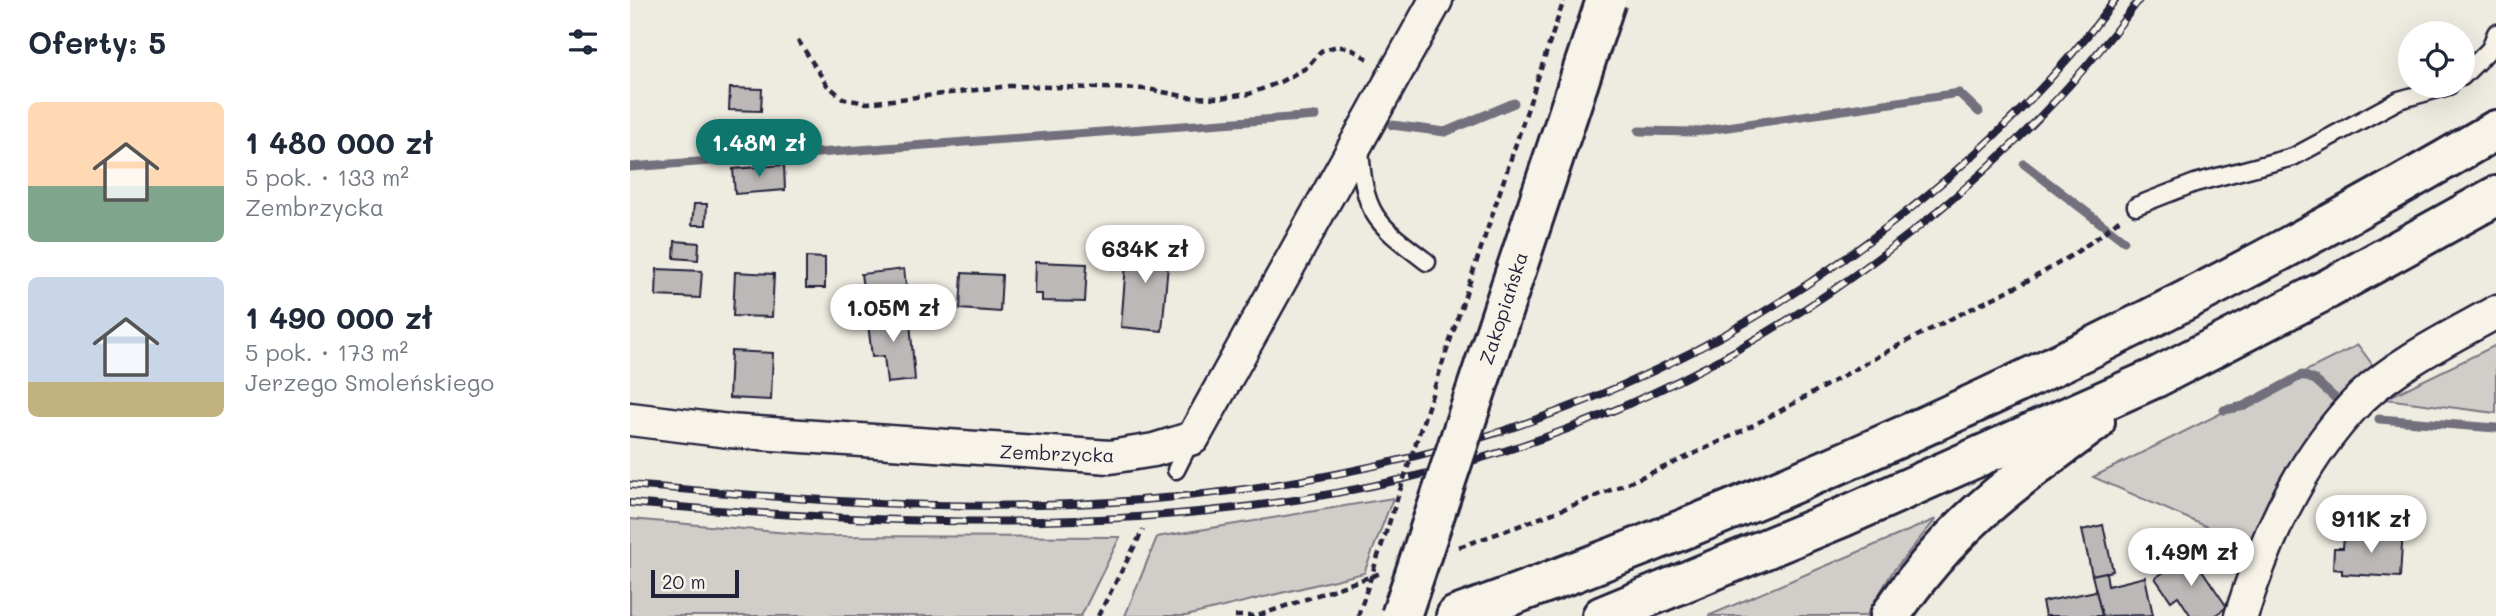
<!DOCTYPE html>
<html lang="pl">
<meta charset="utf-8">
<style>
body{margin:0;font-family:Mali,sans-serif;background:#f6f6f7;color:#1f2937;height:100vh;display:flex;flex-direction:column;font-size:26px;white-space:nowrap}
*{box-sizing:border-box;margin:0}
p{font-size:23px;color:#747a83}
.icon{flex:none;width:38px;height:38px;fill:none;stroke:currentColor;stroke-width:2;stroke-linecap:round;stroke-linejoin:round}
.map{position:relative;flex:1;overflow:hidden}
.sheet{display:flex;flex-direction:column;background:#fff;width:630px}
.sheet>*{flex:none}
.fabs{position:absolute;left:1768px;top:21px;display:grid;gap:14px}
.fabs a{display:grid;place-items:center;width:77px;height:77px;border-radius:50%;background:#fff;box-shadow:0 7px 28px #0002;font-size:35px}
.scale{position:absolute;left:21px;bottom:18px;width:88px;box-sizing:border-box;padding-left:7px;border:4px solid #22223b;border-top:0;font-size:19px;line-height:24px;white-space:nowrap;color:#22223b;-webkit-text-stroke:5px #f7f3e8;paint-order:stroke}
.price{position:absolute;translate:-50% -60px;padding:0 16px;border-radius:24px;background:#fff;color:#222;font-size:23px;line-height:46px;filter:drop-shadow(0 2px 4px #0008)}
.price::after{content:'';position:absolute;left:50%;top:42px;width:21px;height:16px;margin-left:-10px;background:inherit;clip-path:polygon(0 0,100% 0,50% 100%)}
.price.on{background:#0f766e;color:#fff}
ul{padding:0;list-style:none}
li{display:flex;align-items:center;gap:21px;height:175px;padding:0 28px}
li span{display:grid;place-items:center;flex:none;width:196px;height:140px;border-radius:10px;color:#555}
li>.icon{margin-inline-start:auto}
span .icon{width:84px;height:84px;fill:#fffc;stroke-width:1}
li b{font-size:30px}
h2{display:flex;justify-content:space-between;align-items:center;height:84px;padding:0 28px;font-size:30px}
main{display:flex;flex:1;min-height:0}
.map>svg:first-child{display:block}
.green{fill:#d1cdc9;stroke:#7a7882;stroke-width:2}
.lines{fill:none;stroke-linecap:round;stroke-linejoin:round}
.stream{stroke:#716f7b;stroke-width:9}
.building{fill:#bbb8b7;stroke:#22223b;stroke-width:2}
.lane-casing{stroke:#22223b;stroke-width:21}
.street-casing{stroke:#22223b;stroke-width:37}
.highway-casing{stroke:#22223b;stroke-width:44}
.path{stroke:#22223b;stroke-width:4.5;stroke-dasharray:7 5;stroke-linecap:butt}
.lane{stroke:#f7f3e8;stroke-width:16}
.street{stroke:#f7f3e8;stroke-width:32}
.highway{stroke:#f7f3e8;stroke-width:38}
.rail-casing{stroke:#22223b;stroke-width:8}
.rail{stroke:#f7f3e8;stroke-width:5;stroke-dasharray:16;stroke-linecap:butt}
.primary-bridge-casing{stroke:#22223b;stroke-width:44;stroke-linecap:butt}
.path-bridge{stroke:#22223b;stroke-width:4.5;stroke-dasharray:7 5;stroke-linecap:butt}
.primary-bridge{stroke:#f7f3e8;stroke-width:38}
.labels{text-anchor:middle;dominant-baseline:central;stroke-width:6;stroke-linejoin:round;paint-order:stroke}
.street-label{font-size:19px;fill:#22223b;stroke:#f7f3e8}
</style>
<main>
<section class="sheet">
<h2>Oferty: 5<svg class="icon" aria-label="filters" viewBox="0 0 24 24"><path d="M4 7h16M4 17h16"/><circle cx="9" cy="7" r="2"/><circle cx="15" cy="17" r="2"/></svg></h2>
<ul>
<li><span style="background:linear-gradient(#ffd9b3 60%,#7fa58c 0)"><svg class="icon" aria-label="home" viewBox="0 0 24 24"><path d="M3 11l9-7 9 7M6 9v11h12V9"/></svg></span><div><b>1 480 000 zł</b><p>5 pok. · 133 m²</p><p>Zembrzycka</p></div></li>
<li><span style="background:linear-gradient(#c9d6e8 75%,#c2b280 0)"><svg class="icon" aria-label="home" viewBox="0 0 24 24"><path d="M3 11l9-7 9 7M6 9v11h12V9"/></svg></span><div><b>1 490 000 zł</b><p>5 pok. · 173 m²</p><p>Jerzego Smoleńskiego</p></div></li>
</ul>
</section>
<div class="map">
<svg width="1866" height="616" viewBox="0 0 1866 616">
<rect width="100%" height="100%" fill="#eeebe1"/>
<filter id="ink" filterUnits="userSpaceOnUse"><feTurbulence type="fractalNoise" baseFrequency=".0143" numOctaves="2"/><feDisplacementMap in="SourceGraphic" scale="14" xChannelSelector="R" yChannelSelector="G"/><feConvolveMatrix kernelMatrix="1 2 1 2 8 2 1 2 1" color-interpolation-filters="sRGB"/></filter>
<g filter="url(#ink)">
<g class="green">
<polygon points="1728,345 1750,375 1621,546 1463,477"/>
<polygon points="1866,345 1866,413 1755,399"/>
<polygon points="763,498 734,573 556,616 495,616 527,537"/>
<polygon points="0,519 193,536 490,537 451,616 0,616"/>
<polygon points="1306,519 1263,571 1236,616 1078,616"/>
</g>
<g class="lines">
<g class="stream">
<polyline points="762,125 815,132 884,103"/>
<polyline points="1009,131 1064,132 1329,93 1349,112"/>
<polyline points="1394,164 1494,241"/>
<polyline points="0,167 686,116"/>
<polyline points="1594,410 1615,406 1672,375 1685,380 1705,398"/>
<polyline points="1749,419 1866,428"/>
</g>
</g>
<g class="building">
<polygon points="100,88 132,89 131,111 99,110"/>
<polygon points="154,165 155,190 105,194 103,169"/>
<polygon points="64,204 77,204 76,225 62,225"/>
<polygon points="498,239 540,242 532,331 491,327"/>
<polygon points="45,241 69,243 68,260 44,258"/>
<polygon points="176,257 195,258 195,288 176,288"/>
<polygon points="405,262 457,264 455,302 412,301 412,294 404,294"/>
<polygon points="27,269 72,271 70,298 26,296"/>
<polygon points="274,269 279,310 237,315 231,274"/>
<polygon points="105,272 144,274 142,317 103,316"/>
<polygon points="332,273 372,275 370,312 330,309"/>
<polygon points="279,310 285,380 257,383 254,356 242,357 237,315"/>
<polygon points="101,351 143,353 141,400 99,398"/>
<polygon points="1473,525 1483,571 1462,575 1452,530"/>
<polygon points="1749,528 1773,529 1770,577 1712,574 1712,570 1703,569 1704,548 1713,548 1714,536 1749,538"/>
<polygon points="1561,554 1597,607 1584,616 1561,616 1548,596 1541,601 1525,578"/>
<polygon points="1476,572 1478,586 1515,577 1523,615 1472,616 1462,575"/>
<polygon points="1466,591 1472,616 1415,616 1412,602"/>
</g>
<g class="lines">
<g class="lane-casing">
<g id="lane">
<polyline points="1832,77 1860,49 1866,33"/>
<path d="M730,147C734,215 744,222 797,262"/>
<polyline points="1506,206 1565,183 1663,157 1769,100 1819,86"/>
<polyline points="546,470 562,438"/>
</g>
</g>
<g class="street-casing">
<g id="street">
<polyline points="0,419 99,431 480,457 524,450 563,438 806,0"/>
<path d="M1611,616C1635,539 1673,456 1731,398C1769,362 1821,337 1866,312"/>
</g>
</g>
<g class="highway-casing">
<g id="highway">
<path d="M826,616C1187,486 1535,325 1866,130"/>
<polyline points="972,616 1213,517 1525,378 1698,289 1866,196"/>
<path d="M1260,616C1321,525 1379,485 1465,422"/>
</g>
</g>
<g class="path">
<polyline points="168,40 197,85 214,99 237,103 379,86 518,89 558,97 590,98 619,94 650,82 676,68 691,51 707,46 721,49 740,60"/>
<path d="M829,547C917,517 1005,482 1089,442C1161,408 1228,365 1299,330C1366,295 1432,270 1490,219"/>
<polyline points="468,616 513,530"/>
<polyline points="605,616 627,616 751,573"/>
</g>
<use href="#lane" class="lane"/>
<use href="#street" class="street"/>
<use href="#highway" class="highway"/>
<g class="rail-casing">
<g id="rail">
<path d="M0,485C101,493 203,503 305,505C630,513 943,452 1211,261C1314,188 1410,101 1485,0"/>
<path d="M0,503C442,541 849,544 1226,274C1334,197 1431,106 1509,0"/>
</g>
</g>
<use href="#rail" class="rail"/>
<g class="primary-bridge-casing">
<polyline id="primary-bridge" points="771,616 976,0"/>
</g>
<polyline class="path-bridge" points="728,616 934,0"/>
<use href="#primary-bridge" class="primary-bridge"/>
</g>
</g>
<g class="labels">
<g class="street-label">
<text transform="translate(873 308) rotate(-72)">Zakopiańska</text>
<text transform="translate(427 453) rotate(2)">Zembrzycka</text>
</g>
</g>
</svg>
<div class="fabs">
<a><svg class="icon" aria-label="locate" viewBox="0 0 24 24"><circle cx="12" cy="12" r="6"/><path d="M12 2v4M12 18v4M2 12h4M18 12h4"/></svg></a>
</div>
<div class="scale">20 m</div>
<b class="price on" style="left:129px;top:179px">1.48M zł</b>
<b class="price" style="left:515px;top:285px">634K zł</b>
<b class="price" style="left:263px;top:344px">1.05M zł</b>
<b class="price" style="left:1741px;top:555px">911K zł</b>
<b class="price" style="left:1561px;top:588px">1.49M zł</b>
</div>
</main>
